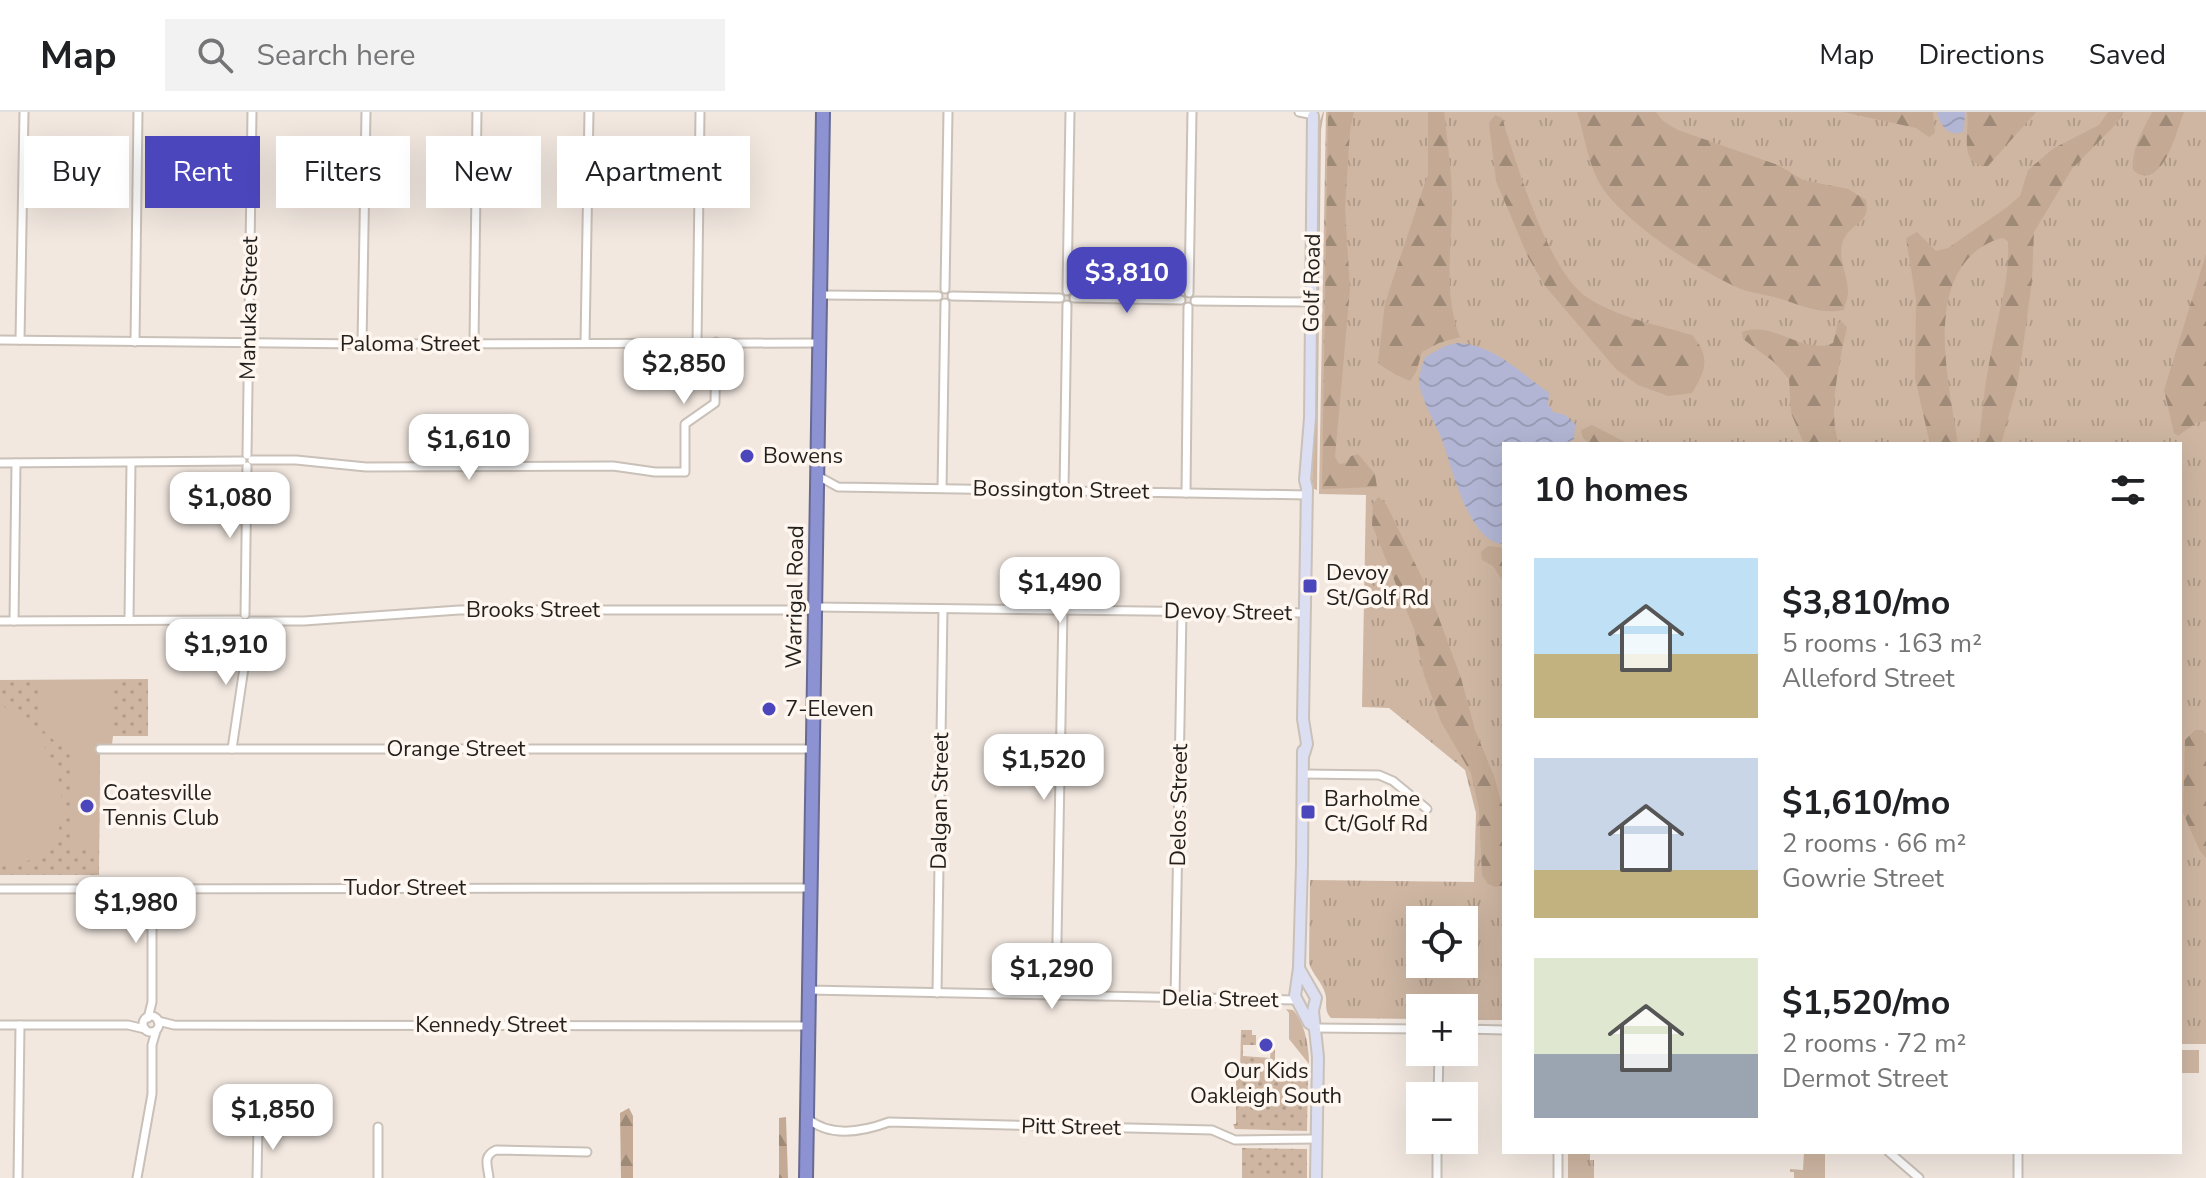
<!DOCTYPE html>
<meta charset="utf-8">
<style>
body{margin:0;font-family:"Nunito Sans",sans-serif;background:#f2f2f2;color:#202124;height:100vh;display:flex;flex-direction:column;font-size:30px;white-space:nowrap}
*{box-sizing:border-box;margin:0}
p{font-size:26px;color:#757577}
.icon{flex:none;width:44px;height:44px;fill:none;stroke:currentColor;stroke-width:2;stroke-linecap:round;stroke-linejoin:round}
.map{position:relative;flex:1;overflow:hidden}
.side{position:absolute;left:1502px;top:330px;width:680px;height:712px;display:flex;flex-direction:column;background:#fff;border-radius:0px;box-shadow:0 8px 32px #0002}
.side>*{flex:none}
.banner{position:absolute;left:24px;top:24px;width:760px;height:72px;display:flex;gap:16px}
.controls{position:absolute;left:1406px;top:794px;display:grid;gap:16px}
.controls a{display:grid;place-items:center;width:72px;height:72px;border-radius:0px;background:#fff;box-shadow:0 8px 32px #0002;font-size:40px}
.price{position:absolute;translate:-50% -68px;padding:0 18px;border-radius:16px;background:#fff;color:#222;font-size:26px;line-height:52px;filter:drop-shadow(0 2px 4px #0008)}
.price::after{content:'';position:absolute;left:50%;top:48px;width:24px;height:18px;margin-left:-12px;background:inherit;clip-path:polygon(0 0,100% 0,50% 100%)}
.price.selected{background:#4c46bc;color:#fff}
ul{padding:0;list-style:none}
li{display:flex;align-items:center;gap:24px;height:200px;padding:0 32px}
li span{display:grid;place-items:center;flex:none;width:224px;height:160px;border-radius:0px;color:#555}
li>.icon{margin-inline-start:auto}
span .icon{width:96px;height:96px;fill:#fffc;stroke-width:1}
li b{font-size:34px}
h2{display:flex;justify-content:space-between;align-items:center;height:96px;padding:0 32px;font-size:34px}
.chip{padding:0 28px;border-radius:0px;background:#fff;box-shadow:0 8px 32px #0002;font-size:28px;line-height:72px}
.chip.selected{background:#4c46bc;color:#fff}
header{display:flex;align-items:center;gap:48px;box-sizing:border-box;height:112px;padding:0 40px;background:#fff;border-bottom:2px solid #e0e0e0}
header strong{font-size:38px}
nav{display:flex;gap:44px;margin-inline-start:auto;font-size:28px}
.search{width:560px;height:72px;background:#f2f2f2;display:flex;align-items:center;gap:20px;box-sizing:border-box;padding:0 28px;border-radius:0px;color:#757577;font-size:30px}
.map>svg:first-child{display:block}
.grass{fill:url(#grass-tufts);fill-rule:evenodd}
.forest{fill:url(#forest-firs)}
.park{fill:url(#park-dots)}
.pitch{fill:#ceb6a2}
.water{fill:url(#water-waves)}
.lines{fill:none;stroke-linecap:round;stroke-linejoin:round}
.street-casing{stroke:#c9c0b8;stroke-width:11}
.secondary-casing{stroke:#c9c0b8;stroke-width:14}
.highway-casing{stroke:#676a92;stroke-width:16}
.street{stroke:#fff;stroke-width:7}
.secondary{stroke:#dcdef2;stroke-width:10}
.highway{stroke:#8c92d2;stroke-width:12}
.poi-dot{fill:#4c46bc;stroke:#fef6ef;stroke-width:3}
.labels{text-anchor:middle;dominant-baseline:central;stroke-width:7;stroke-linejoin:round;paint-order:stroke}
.street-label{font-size:22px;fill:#221f1c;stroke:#fef6ef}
.poi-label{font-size:22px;fill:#221f1c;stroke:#fef6ef;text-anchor:start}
</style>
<header>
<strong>Map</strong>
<div class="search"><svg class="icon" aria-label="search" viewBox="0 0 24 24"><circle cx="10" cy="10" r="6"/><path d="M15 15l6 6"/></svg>Search here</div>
<nav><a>Map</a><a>Directions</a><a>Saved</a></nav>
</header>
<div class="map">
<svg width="2206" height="1066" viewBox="0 0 2206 1066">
<defs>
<pattern id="grass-tufts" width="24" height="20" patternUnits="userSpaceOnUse" patternTransform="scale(2)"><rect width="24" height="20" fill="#ceb6a2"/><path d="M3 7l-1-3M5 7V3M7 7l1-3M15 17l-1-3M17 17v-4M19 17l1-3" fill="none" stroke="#b19c8b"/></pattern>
<pattern id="forest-firs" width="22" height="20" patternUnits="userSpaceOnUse" patternTransform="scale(2)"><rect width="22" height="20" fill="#c4aa94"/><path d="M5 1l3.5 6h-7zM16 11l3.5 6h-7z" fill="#9f8a78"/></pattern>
<pattern id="park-dots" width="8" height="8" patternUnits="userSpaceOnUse" patternTransform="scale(2)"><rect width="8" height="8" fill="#ceb6a2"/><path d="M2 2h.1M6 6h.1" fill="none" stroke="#b19c8b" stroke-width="1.8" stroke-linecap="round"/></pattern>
<pattern id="water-waves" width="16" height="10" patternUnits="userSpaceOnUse" patternTransform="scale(2)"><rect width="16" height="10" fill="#b2b6d4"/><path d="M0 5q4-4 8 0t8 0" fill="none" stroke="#999cb5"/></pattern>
</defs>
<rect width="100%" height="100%" fill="#f2e8e0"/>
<g class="grass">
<polygon points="1323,0 1324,0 1321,18 1317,378 1312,376 1318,14"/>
<path d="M1326,0H2206V932H2180V332H1504V908H1464V896H1420V907L1331,906C1323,898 1328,890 1325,881C1322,870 1312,862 1309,851L1310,768L1474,770L1476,701L1465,658L1389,596L1362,595L1366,383L1319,382ZM1420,808H1464V852H1420Z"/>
<path d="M1286,897L1293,898C1305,911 1309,934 1309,952L1289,927V901Z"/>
<polygon points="1568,1040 1590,1041 1590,1048 1594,1048 1594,1066 1568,1066"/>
<polygon points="1804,1040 1825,1040 1825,1066 1794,1066 1794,1060 1790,1060 1790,1057 1803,1058"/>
</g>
<g class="forest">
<polygon points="1328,0 1354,0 1350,18 1345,96 1350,177 1335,345 1339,352 1346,351 1351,344 1358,342 1375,362 1377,375 1322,377"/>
<path d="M1428,0H1444C1447,27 1451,54 1452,81C1453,128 1442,181 1460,225L1439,231L1422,240L1416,260L1410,269C1402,266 1382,256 1378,250L1385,191L1428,62Z"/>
<path d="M1577,0H1656L1663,9L1678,18L1778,53L1803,68L1848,77L1866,88C1871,113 1851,109 1843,129C1837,146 1848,163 1848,180C1848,185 1845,192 1844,198C1819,203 1801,193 1778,186C1764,182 1749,181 1736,175C1695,156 1634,116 1606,81C1588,57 1586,27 1577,0Z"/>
<polygon points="1843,0 1933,0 1935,21 1929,25 1916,16"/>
<path d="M1967,0H2036L1988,54C1957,54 1970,20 1967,0Z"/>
<path d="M2108,0H2124L2115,13L2072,57L2034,120L2032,168L2024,228L2017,274L2001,332H1979C1982,297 1986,262 1994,227C2000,195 2010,163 2008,130L2004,126C1994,127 1984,133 1976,139C1925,181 1950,275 1958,332H1930L1915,266L1916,188L1906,126L1917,120L1936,139L1948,136L2006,96L2020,84L2028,58L2054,36L2099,13Z"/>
<path d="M2152,0H2184C2176,20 2162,82 2133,58C2131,37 2143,18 2152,0Z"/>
<path d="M1495,3L1502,6C1517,52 1548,161 1588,186C1619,206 1658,213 1692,223C1711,245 1706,258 1692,281L1668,284L1638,273L1616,257L1545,174L1528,145L1496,69L1489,11Z"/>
<polygon points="2206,142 2206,309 2196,311 2178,324 2174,321 2164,278"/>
<path d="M1842,210L1847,215C1840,248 1827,300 1839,332H1804L1791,301L1789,267L1774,250L1743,227L1742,220C1772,207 1803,244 1833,231L1838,211Z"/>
<polygon points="1592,313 1629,332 1590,332 1583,326 1581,318"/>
<polygon points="1379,385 1386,392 1430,482 1461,566 1475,618 1494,664 1504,700 1504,773 1496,775 1488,772 1482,763 1479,697 1471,661 1441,610 1424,563 1414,517 1372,413 1373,391"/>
<polygon points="1488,434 1504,436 1504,471 1493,454 1482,448 1481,440"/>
<polygon points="2195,618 2203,618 2206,622 2206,746 2200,739 2183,701 2185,628"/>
<polygon points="629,996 633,1004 633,1066 621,1066 620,1001"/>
<polygon points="786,1005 788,1066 779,1066 779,1006"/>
</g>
<g class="park">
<polygon points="148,567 148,624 113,624 112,632 100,633 99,763 0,763 0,568"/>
<polygon points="1241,918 1252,918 1252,923 1256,923 1256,933 1243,933 1243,944 1270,946 1271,937 1275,937 1275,960 1308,961 1307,1019 1235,1017 1233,1012 1236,1012 1236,959 1240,959"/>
<polygon points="1242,1036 1307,1037 1307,1066 1242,1066"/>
</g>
<g class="pitch">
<polygon points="38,568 113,568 112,632 100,633 99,738 74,738 73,650 64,633 57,631 38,614"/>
<path d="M0,592C19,603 37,620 48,640C73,687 69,758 0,751Z"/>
<rect x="2180" y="938" width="19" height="23"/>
</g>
<g class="water">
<path d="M1937,0H1965L1964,19C1949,27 1940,13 1937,0Z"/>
<path d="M1457,231C1493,232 1521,261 1549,281L1548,292L1553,300L1565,303L1575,312L1574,327L1565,332H1504V432C1469,432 1452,355 1442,328C1435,311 1425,294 1420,276C1417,265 1422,255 1425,245L1445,234Z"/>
</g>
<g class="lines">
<g class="street-casing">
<g id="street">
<polyline points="1299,0 1309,2"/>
<polyline points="945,177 948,0"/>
<polyline points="1067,179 1070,0"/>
<polyline points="1189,181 1192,0"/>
<polyline points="821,183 938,184"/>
<polyline points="952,184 1060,186"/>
<polyline points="1074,186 1181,188"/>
<polyline points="1195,189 1312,190"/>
<polyline points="0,228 362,232 820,231"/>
<polyline points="20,228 24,0"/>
<polyline points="135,230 138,0"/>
<polyline points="474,231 477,0"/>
<polyline points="585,231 589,0"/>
<polyline points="697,231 700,0"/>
<polyline points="362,232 366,0"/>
<polyline points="247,343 252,0"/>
<polyline points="252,348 296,348 366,355 613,354 655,360 685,360 685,312 715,291 716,230"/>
<polyline points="0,351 242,349"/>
<polyline points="818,364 838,375 1307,383"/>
<polyline points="942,376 945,191"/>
<polyline points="1064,378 1067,193"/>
<polyline points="1186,381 1188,195"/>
<polyline points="815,495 1305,501"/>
<polyline points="245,503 247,354"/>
<polyline points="129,508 131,351"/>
<polyline points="0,509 239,508"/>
<polyline points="14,509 16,351"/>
<polyline points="251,509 304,509 459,498 815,498"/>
<polyline points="100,637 812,637"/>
<polyline points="232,637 244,556 244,515"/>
<polyline points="1304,662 1379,663 1393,669 1427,697"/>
<polyline points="0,777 810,776"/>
<polyline points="808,878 1296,888"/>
<polyline points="937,881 943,497"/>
<polyline points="1056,883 1063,498"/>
<polyline points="1175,886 1182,499"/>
<circle cx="151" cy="912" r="8"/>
<polyline points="148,906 152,890 152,777"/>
<polyline points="158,909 174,913 807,914"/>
<polyline points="0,913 128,913 145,917"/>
<polyline points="1314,916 1420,917"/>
<polyline points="1464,917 1504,918"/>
<polyline points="1438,984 1439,940"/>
<path d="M807,1006C830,1026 862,1020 889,1010L1212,1018L1235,1028L1317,1027"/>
<polyline points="1889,1040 1919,1066"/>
<polyline points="18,1066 20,913"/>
<polyline points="137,1066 152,982 152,933 156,919"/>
<polyline points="257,1066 258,1014"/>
<polyline points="378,1066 378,1015"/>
<path d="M489,1066C488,1054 482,1044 496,1038L587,1040"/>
<polyline points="1437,1066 1437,1028"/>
<polyline points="1558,1066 1558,1040"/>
<polyline points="2018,1066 2018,1040"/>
</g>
</g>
<g class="secondary-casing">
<g id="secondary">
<polyline points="1303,639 1302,752 1299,856 1295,884 1309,911 1314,914"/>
<polyline points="1304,642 1307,632 1303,607 1307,376 1305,368 1310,306 1313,4"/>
<polyline points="1300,858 1316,886 1313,899 1318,945 1316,1066"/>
</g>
</g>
<g class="highway-casing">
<polyline id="highway" points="806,1066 823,0"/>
</g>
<use href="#street" class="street"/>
<use href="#secondary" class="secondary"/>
<use href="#highway" class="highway"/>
</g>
<g class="poi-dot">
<circle cx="747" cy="344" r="8"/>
<rect x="1302" y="466" width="16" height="16" rx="4"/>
<circle cx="769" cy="597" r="8"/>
<circle cx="87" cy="694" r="8"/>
<rect x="1300" y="692" width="16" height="16" rx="4"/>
<circle cx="1266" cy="933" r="8"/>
</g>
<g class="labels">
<g class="street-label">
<text transform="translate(1312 171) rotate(-89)">Golf Road</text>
<text transform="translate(249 196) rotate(-89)">Manuka Street</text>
<text x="410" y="232">Paloma Street</text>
<text transform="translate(1061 378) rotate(1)">Bossington Street</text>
<text transform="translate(795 485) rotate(-89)">Warrigal Road</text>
<text x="533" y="498">Brooks Street</text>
<text transform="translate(1228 500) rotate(1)">Devoy Street</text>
<text x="456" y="637">Orange Street</text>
<text transform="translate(940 689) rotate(-89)">Dalgan Street</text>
<text transform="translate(1179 693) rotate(-89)">Delos Street</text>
<text x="405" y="776">Tudor Street</text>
<text transform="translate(1220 887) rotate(1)">Delia Street</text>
<text x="491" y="913">Kennedy Street</text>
<text transform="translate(1071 1015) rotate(1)">Pitt Street</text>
</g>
<g class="poi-label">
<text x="763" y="344">Bowens</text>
<text x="1326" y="461">Devoy<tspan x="1326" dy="25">St/Golf Rd</tspan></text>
<text x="785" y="597">7-Eleven</text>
<text x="103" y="681">Coatesville<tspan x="103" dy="25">Tennis Club</tspan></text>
<text x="1324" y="687">Barholme<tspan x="1324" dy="25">Ct/Golf Rd</tspan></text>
<text x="1266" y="959" text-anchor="middle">Our Kids<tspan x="1266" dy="25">Oakleigh South</tspan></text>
</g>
</g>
</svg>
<div class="controls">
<a><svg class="icon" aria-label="locate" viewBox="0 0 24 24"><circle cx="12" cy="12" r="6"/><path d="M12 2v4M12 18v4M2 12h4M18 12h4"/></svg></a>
<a>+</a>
<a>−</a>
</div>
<b class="price selected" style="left:1127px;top:203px">$3,810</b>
<b class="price" style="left:684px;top:294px">$2,850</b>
<b class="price" style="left:469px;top:370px">$1,610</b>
<b class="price" style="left:230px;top:428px">$1,080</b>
<b class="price" style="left:1060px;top:513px">$1,490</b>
<b class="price" style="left:226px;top:575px">$1,910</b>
<b class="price" style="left:1044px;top:690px">$1,520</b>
<b class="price" style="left:136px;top:833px">$1,980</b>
<b class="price" style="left:1052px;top:899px">$1,290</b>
<b class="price" style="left:273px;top:1040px">$1,850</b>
<div class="banner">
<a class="chip">Buy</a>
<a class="chip selected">Rent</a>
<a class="chip">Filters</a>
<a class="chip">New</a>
<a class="chip">Apartment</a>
</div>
<section class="side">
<h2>10 homes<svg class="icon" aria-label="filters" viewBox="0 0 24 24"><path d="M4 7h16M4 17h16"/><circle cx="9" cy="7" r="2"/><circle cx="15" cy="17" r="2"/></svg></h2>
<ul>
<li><span style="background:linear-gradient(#bfe0f5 60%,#c2b280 0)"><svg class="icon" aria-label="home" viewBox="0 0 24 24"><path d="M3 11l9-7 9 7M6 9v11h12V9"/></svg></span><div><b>$3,810/mo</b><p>5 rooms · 163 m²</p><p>Alleford Street</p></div></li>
<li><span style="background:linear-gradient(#c9d6e8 70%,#c2b280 0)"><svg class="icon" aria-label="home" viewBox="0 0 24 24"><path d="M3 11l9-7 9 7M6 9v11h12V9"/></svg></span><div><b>$1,610/mo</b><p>2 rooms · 66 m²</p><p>Gowrie Street</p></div></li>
<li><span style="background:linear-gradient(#dfe7d0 60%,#9aa5b1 0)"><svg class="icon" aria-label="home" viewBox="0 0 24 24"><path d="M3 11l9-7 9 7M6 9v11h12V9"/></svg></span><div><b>$1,520/mo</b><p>2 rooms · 72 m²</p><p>Dermot Street</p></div></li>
</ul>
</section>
</div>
